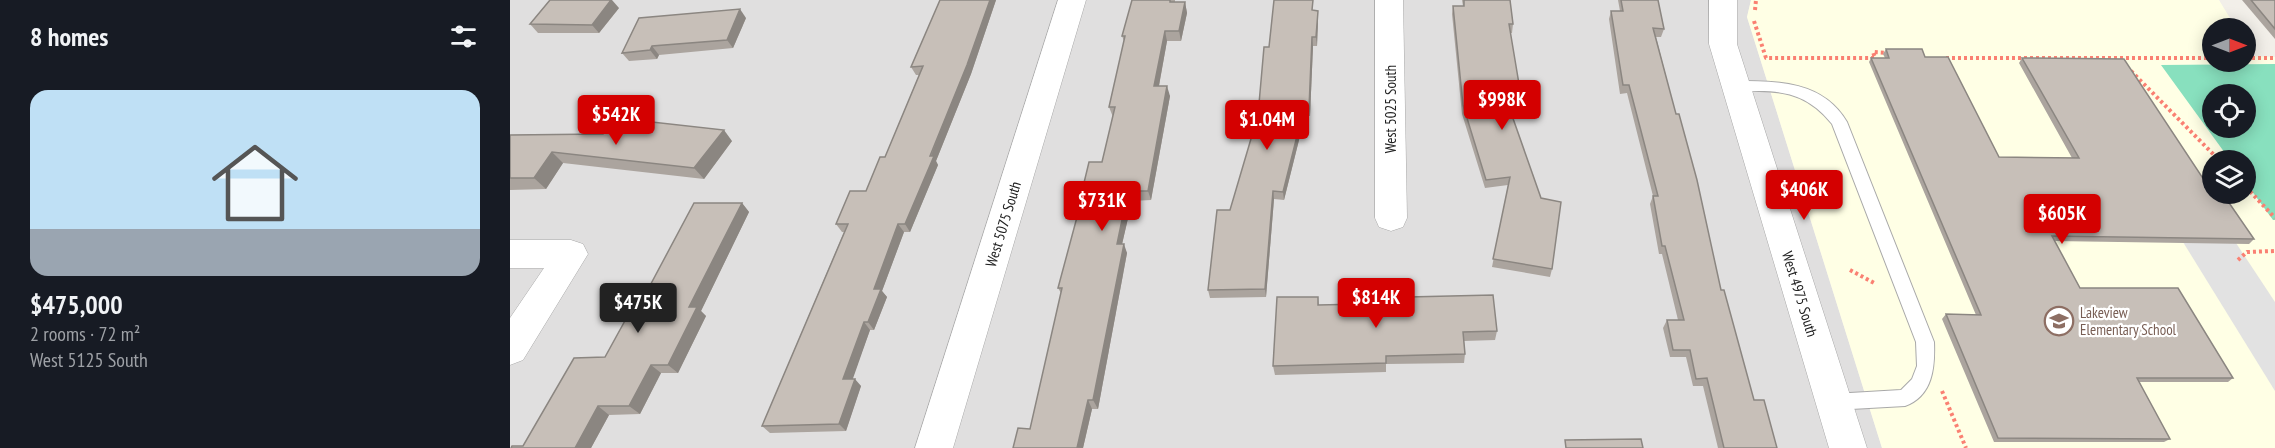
<!DOCTYPE html>
<meta charset="utf-8">
<style>
body{margin:0;font-family:"PT Sans Narrow",sans-serif;background:#20242c;color:#f1f3f6;height:100vh;display:flex;flex-direction:column;font-size:22px;white-space:nowrap}
*{box-sizing:border-box;margin:0}
p{font-size:20px;color:#9ea1a6}
.icon{flex:none;width:33px;height:33px;fill:none;stroke:currentColor;stroke-width:2;stroke-linecap:round;stroke-linejoin:round}
.map{position:relative;flex:1;overflow:hidden}
.sheet{display:flex;flex-direction:column;background:#171b24;width:510px}
.sheet>*{flex:none}
.needle{width:39px;rotate:90deg}
.controls{position:absolute;left:1692px;top:18px;display:grid;gap:12px}
.controls a{display:grid;place-items:center;width:54px;height:54px;border-radius:50%;background:#171b24;box-shadow:0 3px 15px #0003;font-size:30px}
.price{position:absolute;translate:-50% -51px;padding:0 14px;border-radius:6px;background:#d40000;color:#fff;font-size:20px;line-height:39px;filter:drop-shadow(0 2px 3px #0008)}
.price::after{content:'';position:absolute;left:50%;top:36px;width:18px;height:14px;margin-left:-9px;background:inherit;clip-path:polygon(0 0,100% 0,50% 100%)}
.price.on{background:#222;color:#fff}
ul{padding:0;list-style:none}
li{display:grid;align-content:center;gap:12px;height:318px;padding:0 30px}
li span{display:grid;place-items:center;height:186px;border-radius:18px;color:#555}
li>.icon{margin-inline-start:auto}
span .icon{width:108px;height:108px;fill:#fffc;stroke-width:1}
li b{font-size:26px}
h2{display:flex;justify-content:space-between;align-items:center;height:72px;padding:0 30px;font-size:26px}
main{display:flex;flex:1;min-height:0}
.map>svg:first-child{display:block}
.residential{fill:#e0dfdf}
.education{fill:#ffffe5;fill-rule:evenodd}
.pitch{fill:#88e0be;fill-rule:evenodd}
.parking{fill:#e2e2e2}
.lines{fill:none;stroke-linecap:round;stroke-linejoin:round}
.service-casing{stroke:#a9a9a9;stroke-width:2}
.minor-casing{stroke:#a9a9a9;stroke-width:1}
.path{stroke:#fa8072;stroke-width:4;stroke-dasharray:3 3;stroke-linecap:butt}
.service{fill:#fff;fill-rule:evenodd}
.minor{fill:#fff;fill-rule:evenodd}
.wall{fill:#aba49e}
.shaded-wall{fill:#8b8681}
.building{fill:#c7bfb8;stroke:#8b8681;stroke-width:1.5}
.labels{text-anchor:middle;dominant-baseline:central;stroke-width:4.5;stroke-linejoin:round;paint-order:stroke}
.street-label{font-size:15px;fill:#222;stroke:#fff}
.education-label{font-size:15px;fill:#785e54;stroke:#fff;text-anchor:start}
</style>
<main>
<section class="sheet">
<h2>8 homes<svg class="icon" aria-label="filters" viewBox="0 0 24 24"><path d="M4 7h16M4 17h16"/><circle cx="9" cy="7" r="2"/><circle cx="15" cy="17" r="2"/></svg></h2>
<ul>
<li><span style="background:linear-gradient(#bfe0f5 75%,#9aa5b1 0)"><svg class="icon" aria-label="home" viewBox="0 0 24 24"><path d="M3 11l9-7 9 7M6 9v11h12V9"/></svg></span><div><b>$475,000</b><p>2 rooms · 72 m²</p><p>West 5125 South</p></div></li>
</ul>
</section>
<div class="map">
<svg width="1765" height="448" viewBox="0 0 1765 448">
<rect width="100%" height="100%" fill="#f2efe9"/>
<polygon class="residential" points="0,0 1241,0 1237,17 1372,448 0,448"/>
<path class="education" d="M1241,0H1709L1726,28H1702V62H1736V43L1743,56L1765,57V448H1372L1237,17ZM1702,94H1736V128H1702ZM1702,160H1736V194H1702Z"/>
<path class="pitch" d="M1765,64V220H1763L1736,183V160H1720L1651,65ZM1702,94H1736V128H1702Z"/>
<polygon class="parking" points="1673,242 1726,243 1765,302 1765,391"/>
<g class="lines">
<g class="service-casing">
<path id="service" d="M1226,81C1268,81 1313,81 1337,122L1424,342C1425,367 1423,396 1395,406L1323,410L1316,408L1314,402L1316,396L1323,394L1391,390L1402,379L1407,366L1406,342L1322,124C1302,99 1281,91 1249,91C1240,91 1230,92 1221,90L1219,86L1221,82Z"/>
</g>
<g class="minor-casing">
<g id="minor">
<polygon points="548,0 576,0 443,448 405,448"/>
<polygon points="865,0 893,0 897,218 893,227 881,231 869,227 865,218"/>
<polygon points="1199,0 1227,0 1227,44 1357,448 1319,448 1199,44"/>
<polygon points="0,240 61,240 73,244 78,254 13,360 0,365 0,318 34,268 0,268"/>
</g>
</g>
<g class="path">
<polyline points="1245,10 1246,0"/>
<polyline points="1244,21 1256,58 1365,58 1363,52 1378,53"/>
<polyline points="1436,58 1702,58"/>
<polyline points="1736,58 1765,58"/>
<polyline points="1621,71 1709,160"/>
<polyline points="1736,187 1765,218"/>
<polyline points="1728,260 1737,252 1765,251"/>
<polyline points="1340,270 1366,284"/>
<polyline points="1432,391 1456,448"/>
</g>
<use href="#service" class="service"/>
<use href="#minor" class="minor"/>
</g>
<g class="wall">
<polygon points="430,0 486,0 461,74 426,161 428,165 400,232 394,232 372,291 377,297 364,330 360,330 342,379 351,386 336,431 260,433 252,426 334,232 332,232 326,224 356,191 375,157 409,75 406,75 401,67"/>
<polygon points="622,0 665,0 665,2 675,2 677,13 671,41 657,41 649,86 660,96 641,200 622,201 612,244 617,253 588,409 582,409 573,448 503,448 520,429 551,293 548,288 573,195 572,191 592,162 603,117 599,107 614,41 612,36"/>
<polygon points="952,0 1000,0 1003,24 1002,33 1000,33 1010,90 1008,98 996,99 1042,269 1040,277 982,267 998,185 975,188 952,114 942,14 943,6 953,6"/>
<polygon points="1108,0 1148,0 1154,29 1151,37 1146,37 1211,290 1244,400 1267,448 1208,448 1193,386 1183,386 1176,357 1160,357 1153,328 1157,320 1168,320 1152,254 1149,254 1140,204 1143,196 1117,93 1110,94 1099,19 1101,11 1110,11"/>
<polygon points="1732,0 1765,0 1765,39"/>
<polygon points="109,8 89,33 28,33 20,24"/>
<polygon points="803,10 808,19 807,46 803,46 800,116 795,116 774,200 764,199 756,297 700,298 698,290 748,115 759,47"/>
<polygon points="236,18 223,48 149,55 147,59 119,61 112,53"/>
<polygon points="1376,49 1415,57 1489,157 1562,158 1509,63 1512,58 1696,183 1744,239 1739,244 1544,241 1570,288 1723,378 1718,382 1629,382 1660,439 1654,442 1484,442 1432,319 1436,314 1466,315 1359,62 1361,58 1375,58 1373,54"/>
<polygon points="0,135 222,141 194,179 53,163 36,189 0,190"/>
<polygon points="232,203 239,212 191,311 196,316 168,373 151,373 130,414 99,415 81,448 1,448 13,446 95,357 128,308"/>
<polygon points="808,297 809,305 987,331 985,340 954,341 955,354 954,363 876,364 876,372 765,375 763,366"/>
</g>
<g class="shaded-wall">
<polygon points="101,0 102,0 109,8 89,33 82,25"/>
<polygon points="480,0 486,0 461,74 426,161 428,165 400,232 395,224"/>
<polygon points="675,2 677,13 671,41 669,31"/>
<polygon points="230,9 236,18 223,48 217,40"/>
<polygon points="808,11 808,19 807,46 806,37"/>
<polygon points="655,31 657,41 647,96 644,86"/>
<polygon points="802,37 803,46 800,116 799,108"/>
<polygon points="142,46 149,55 147,59 140,50"/>
<polygon points="657,86 660,96 641,200 638,191"/>
<polygon points="794,108 795,116 774,200 773,192"/>
<polygon points="214,130 222,141 194,179 184,168"/>
<polygon points="42,152 53,163 36,189 24,178"/>
<polygon points="618,191 622,201 610,253 607,244"/>
<polygon points="763,191 764,199 756,297 755,289"/>
<polygon points="232,203 239,212 191,311 196,316 168,373 158,365 179,307"/>
<polygon points="388,224 394,232 372,291 377,297 364,330 358,322 364,289"/>
<polygon points="614,244 617,253 588,409 583,400"/>
<polygon points="354,322 360,330 340,387 333,379"/>
<polygon points="141,365 151,373 130,414 119,406"/>
<polygon points="345,379 351,386 336,431 329,424"/>
<polygon points="578,400 582,409 573,448 567,448"/>
<polygon points="88,406 99,415 81,448 65,448"/>
</g>
<g class="building">
<polygon points="40,0 101,0 82,25 20,24"/>
<polygon points="430,0 480,0 457,65 420,156 424,156 395,224 388,224 364,289 371,289 358,322 354,322 333,379 345,379 329,424 252,426 338,224 326,224 340,191 356,191 370,157 375,157 413,66 401,67"/>
<polygon points="622,0 660,0 660,2 675,2 669,31 655,31 644,86 657,86 638,191 618,191 607,244 614,244 583,400 578,400 567,448 503,448 508,428 520,429 552,288 548,288 574,191 572,191 579,162 592,162 605,107 599,107 615,36 612,36"/>
<polygon points="764,0 803,0 802,10 808,11 806,37 802,37 799,108 794,108 773,192 763,191 755,289 698,290 707,210 720,210 748,115 754,47 759,47"/>
<polygon points="954,0 1000,0 1003,24 999,24 1010,90 993,90 1031,198 1051,202 1042,269 983,259 1000,177 976,180 953,105 943,6 954,6"/>
<polygon points="1111,0 1148,0 1154,29 1143,28 1166,114 1169,114 1187,180 1211,290 1214,290 1244,400 1254,400 1267,448 1214,448 1197,378 1186,379 1180,350 1163,350 1157,320 1174,320 1155,246 1152,246 1143,196 1148,196 1119,85 1113,85 1101,11 1113,11"/>
<polygon points="1741,0 1765,0 1765,29"/>
<polygon points="230,9 217,40 142,46 140,50 112,53 129,18"/>
<polygon points="1376,49 1412,49 1415,57 1438,57 1489,157 1569,158 1512,58 1614,59 1696,183 1702,182 1702,194 1713,194 1744,239 1542,236 1570,288 1668,288 1723,378 1627,378 1660,439 1488,438 1436,314 1471,315 1361,58 1379,58"/>
<polygon points="106,118 214,130 184,168 42,152 24,178 0,178 0,135 93,134"/>
<polygon points="184,203 232,203 179,307 187,307 158,365 141,365 119,406 88,406 65,448 1,448 2,446 13,446 64,358 95,357 122,308 128,308"/>
<polygon points="983,295 987,331 953,332 955,354 876,356 876,363 763,366 767,297 808,297 808,305 899,303 898,297"/>
<polygon points="1131,439 1133,448 1056,448 1055,440"/>
</g>
<defs>
<g id="school-ring" transform="scale(1.5)"><circle r="9.5" fill="#fff" stroke="#8d6e63" stroke-width="1.5"/><path d="M0-5L7-2L0 1L-7-2ZM-4 1L0 2.5L4 1V4Q0 6-4 4Z" fill="#8d6e63"/></g>
</defs>
<g fill-rule="evenodd">
<use href="#school-ring" x="1549" y="321"/>
</g>
<g class="labels">
<g class="street-label">
<text transform="translate(880 109) rotate(-90)">West 5025 South</text>
<text transform="translate(493 224) rotate(-73)">West 5075 South</text>
<text transform="translate(1290 294) rotate(73)">West 4975 South</text>
</g>
<g class="education-label">
<text x="1570" y="312">Lakeview<tspan x="1570" dy="17">Elementary School</tspan></text>
</g>
</g>
</svg>
<div class="controls">
<a><svg class="needle" viewBox="-14 -14 28 28"><path d="M0-13l5 13h-10z" fill="#e53935"/><path d="M0 13l5-13h-10z" fill="#9ea1a6"/></svg></a>
<a><svg class="icon" aria-label="locate" viewBox="0 0 24 24"><circle cx="12" cy="12" r="6"/><path d="M12 2v4M12 18v4M2 12h4M18 12h4"/></svg></a>
<a><svg class="icon" aria-label="layers" viewBox="0 0 24 24"><path d="M12 4l9 5-9 5-9-5zM3 14l9 5 9-5"/></svg></a>
</div>
<b class="price" style="left:992px;top:131px">$998K</b>
<b class="price" style="left:106px;top:146px">$542K</b>
<b class="price" style="left:757px;top:151px">$1.04M</b>
<b class="price" style="left:1294px;top:221px">$406K</b>
<b class="price" style="left:592px;top:232px">$731K</b>
<b class="price" style="left:1552px;top:245px">$605K</b>
<b class="price" style="left:866px;top:329px">$814K</b>
<b class="price on" style="left:128px;top:334px">$475K</b>
</div>
</main>
